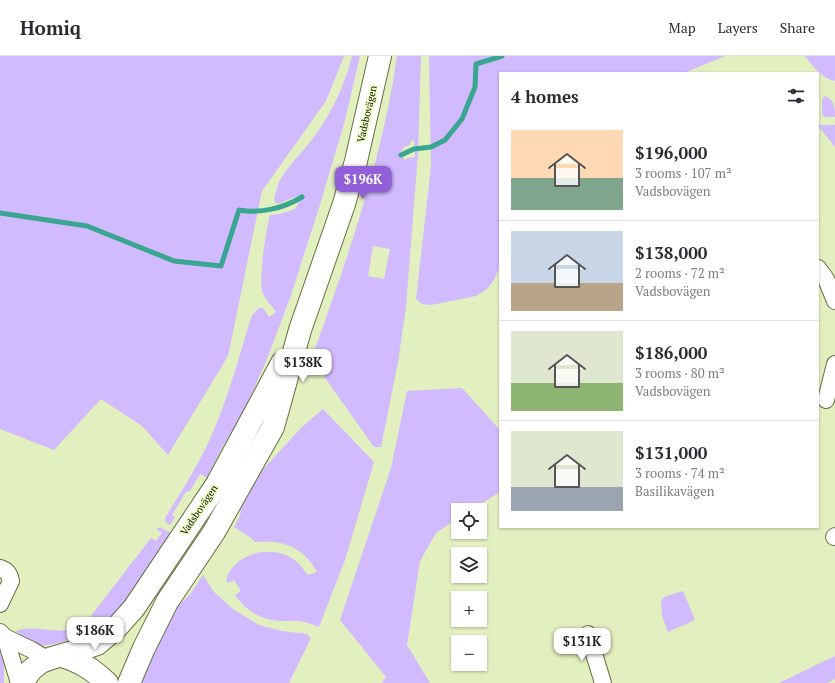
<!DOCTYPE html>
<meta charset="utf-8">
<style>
body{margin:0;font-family:"PT Serif",serif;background:#f2f2f3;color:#2b2b33;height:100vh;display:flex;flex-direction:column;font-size:15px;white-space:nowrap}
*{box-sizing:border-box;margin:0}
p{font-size:13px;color:#7c7c81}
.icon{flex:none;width:22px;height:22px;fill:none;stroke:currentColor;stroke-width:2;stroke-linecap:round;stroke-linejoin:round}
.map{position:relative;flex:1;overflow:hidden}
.sheet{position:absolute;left:499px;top:16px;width:320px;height:456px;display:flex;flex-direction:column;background:#fff;border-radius:0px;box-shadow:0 1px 3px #0004}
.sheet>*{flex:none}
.controls{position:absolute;left:451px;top:447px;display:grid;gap:8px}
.controls a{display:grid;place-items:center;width:36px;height:36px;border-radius:0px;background:#fff;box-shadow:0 1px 3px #0004;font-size:20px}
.price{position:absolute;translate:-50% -34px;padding:0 9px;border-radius:8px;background:#fff;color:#222;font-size:13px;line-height:26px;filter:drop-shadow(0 1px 2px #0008)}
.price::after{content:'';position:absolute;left:50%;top:24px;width:12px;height:9px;margin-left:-6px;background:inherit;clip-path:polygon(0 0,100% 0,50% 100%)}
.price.selected{background:#915fd8;color:#fff}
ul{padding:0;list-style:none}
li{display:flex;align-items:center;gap:12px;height:100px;padding:0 12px}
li+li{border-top:1px solid #e1e1e2}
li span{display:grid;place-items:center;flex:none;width:112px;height:80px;border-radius:0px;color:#555}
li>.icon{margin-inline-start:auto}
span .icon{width:48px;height:48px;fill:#fffc;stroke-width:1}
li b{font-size:17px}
h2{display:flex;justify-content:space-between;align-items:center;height:48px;padding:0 12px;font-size:17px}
header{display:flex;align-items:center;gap:24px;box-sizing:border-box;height:56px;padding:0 20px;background:#fff;border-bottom:1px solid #e1e1e2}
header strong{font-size:19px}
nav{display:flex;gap:22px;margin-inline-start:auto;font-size:14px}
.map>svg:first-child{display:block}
.green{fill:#d1bafe;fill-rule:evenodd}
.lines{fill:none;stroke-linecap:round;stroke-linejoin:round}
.stream{stroke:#38a690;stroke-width:5}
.minor-casing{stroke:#657043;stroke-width:18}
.secondary-casing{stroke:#657043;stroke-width:24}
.minor{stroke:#fff;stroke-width:16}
.secondary{stroke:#fff;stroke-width:22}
.labels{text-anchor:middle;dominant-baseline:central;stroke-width:4;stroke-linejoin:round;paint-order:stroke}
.street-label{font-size:10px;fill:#0f1303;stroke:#effdcb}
</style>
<header>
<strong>Homiq</strong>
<nav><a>Map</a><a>Layers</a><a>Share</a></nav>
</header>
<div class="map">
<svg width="835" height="627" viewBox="0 0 835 627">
<rect width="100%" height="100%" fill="#e2efbe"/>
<g class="green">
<polygon points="0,0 344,0 326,45 262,135 228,300 168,399 142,370 101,343 54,394 0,373"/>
<path d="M352,0H360L344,68L318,155L290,242L267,303L246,351L222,392L207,422L200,418L190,435L186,436L172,459L175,461L170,469L166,467L165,462C181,436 197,411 210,383C228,343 239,300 252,259L259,252H263L269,261L276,256C272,250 266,244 263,238C258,227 266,172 270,159L280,158L295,153L302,141L298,140L277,148L274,144C275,140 276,134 278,129C283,114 306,93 316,78C333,54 345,28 352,0Z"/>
<path d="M397,0H421L418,97L406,251L398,306L381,391H374L316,309L309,315L308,313C344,211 382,108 397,0ZM414,84L415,101L409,102L405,104L400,97L404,91L410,89L411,85ZM373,190L390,193L384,223L368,220Z"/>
<polygon points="429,0 725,0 684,17 500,17 500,210 494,224 487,233 476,240 431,249 422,248 416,243 431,110"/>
<path d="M805,0H835V25C821,22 814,11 805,0Z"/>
<path d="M824,40C834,43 835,51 835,61H826L822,59V45Z"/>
<polygon points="818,69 835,69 835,91 818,70"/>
<polygon points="462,332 500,374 500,436 471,454 458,454 458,462 436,477 420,505 407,589 430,627 382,627 386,621 340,564 391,412 407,335"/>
<path d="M323,353L374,406L345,504L319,571C314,569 309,567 304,566C297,564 289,565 282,565C262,564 247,556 235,539L241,535L234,524L228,527L226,524C234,496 274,487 296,505C300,508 304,514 308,519L317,516C304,491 282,483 255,486L251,482L234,471L240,460L241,450L254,423L302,371Z"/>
<path d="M159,471L172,477C154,504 138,531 117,554C109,562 101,572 92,577C83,581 73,584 63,586C38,592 36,592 16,575C35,567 64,582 82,569C85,566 88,562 91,560L151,482L156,485L162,477L157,474Z"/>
<polygon points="203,519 214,536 233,553 259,569 282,575 307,578 311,582 289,627 142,627 148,603 171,558 191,537"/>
<polygon points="683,535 695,564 668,576 662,560 661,545 664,541"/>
<polygon points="0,597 4,603 4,627 0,627"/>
<polygon points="835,600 835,623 827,627 779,627"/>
</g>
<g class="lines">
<g class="stream">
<polyline points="401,99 414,93 431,91 445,84 462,63 475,31 476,8 502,0"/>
<path d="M0,157L87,170L174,205L221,210L239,154C260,158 284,152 302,141"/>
</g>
<g class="minor-casing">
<g id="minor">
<polyline points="818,212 826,223 835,245"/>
<polyline points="826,344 835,308"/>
<polyline points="834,481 835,480"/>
<path d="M0,512C7,514 10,519 11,525L0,548"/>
<polyline points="0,576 5,581 32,594 47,603"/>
<polyline points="588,578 603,627"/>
<polyline points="5,581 19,627"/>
</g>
</g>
<g class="secondary-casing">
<g id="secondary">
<path d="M62,600C81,606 92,613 107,627"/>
<polyline points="22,627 31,614 41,606 52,602 83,593 97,588 117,571 134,552 217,428 282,307"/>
<polyline points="129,627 144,592 167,546 214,476 273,371 300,274 344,148 356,105 380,0"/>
</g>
</g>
<use href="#minor" class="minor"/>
<use href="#secondary" class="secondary"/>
</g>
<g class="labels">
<g class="street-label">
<text transform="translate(367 58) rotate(-77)">Vadsbovägen</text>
<text transform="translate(199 454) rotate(-56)">Vadsbovägen</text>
</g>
</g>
</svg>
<div class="controls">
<a><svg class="icon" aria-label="locate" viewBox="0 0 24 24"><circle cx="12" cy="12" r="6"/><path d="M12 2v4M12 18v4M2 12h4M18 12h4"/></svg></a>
<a><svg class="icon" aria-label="layers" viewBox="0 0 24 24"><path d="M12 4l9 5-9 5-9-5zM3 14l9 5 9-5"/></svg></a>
<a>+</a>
<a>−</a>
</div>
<b class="price selected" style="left:363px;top:144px">$196K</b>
<b class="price" style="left:303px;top:327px">$138K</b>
<b class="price" style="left:95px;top:595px">$186K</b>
<b class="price" style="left:582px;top:606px">$131K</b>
<section class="sheet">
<h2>4 homes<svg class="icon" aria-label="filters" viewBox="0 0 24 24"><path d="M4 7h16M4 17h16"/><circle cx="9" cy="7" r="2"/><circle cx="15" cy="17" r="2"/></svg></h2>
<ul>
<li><span style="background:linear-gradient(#ffd9b3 60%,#7fa58c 0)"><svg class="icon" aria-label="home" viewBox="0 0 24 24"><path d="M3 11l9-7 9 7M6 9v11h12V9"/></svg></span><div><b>$196,000</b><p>3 rooms · 107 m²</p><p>Vadsbovägen</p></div></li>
<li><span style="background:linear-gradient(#c9d6e8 65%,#b9a48a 0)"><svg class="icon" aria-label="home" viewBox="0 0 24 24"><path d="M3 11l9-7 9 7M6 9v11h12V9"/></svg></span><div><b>$138,000</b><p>2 rooms · 72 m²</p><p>Vadsbovägen</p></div></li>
<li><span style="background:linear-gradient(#dfe7d0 65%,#8fb573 0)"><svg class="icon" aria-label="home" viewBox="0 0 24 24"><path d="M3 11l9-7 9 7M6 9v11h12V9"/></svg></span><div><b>$186,000</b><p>3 rooms · 80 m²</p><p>Vadsbovägen</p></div></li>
<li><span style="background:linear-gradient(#dfe7d0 70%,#9aa5b1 0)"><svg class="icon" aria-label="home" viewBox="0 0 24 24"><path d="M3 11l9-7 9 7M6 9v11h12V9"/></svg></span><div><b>$131,000</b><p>3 rooms · 74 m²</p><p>Basilikavägen</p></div></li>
</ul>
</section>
</div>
